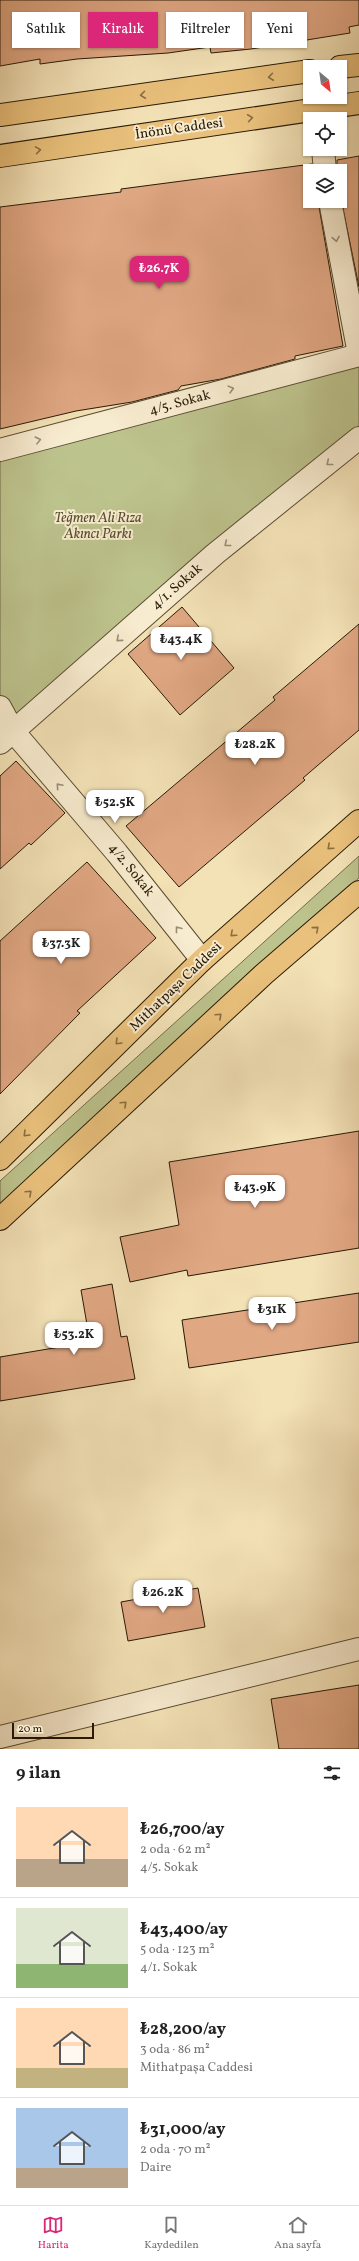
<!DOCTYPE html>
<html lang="tr">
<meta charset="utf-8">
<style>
body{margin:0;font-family:Vollkorn,serif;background:#f6f6f6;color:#222;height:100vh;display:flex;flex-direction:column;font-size:15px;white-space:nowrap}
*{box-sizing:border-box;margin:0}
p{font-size:13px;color:#767676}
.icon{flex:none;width:22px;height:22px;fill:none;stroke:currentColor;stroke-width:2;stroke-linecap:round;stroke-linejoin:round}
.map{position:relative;height:1749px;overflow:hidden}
.sheet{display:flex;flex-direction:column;background:#fff;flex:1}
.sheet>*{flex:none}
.hud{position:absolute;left:12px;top:12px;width:335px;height:36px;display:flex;gap:8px}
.needle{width:26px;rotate:151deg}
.tools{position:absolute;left:303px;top:60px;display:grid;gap:8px}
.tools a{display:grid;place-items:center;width:44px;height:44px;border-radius:0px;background:#fff;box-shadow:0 1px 3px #0004;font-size:20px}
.scale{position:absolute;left:12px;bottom:10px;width:82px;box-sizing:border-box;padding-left:4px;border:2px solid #281a06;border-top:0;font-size:11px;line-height:14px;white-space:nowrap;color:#281a06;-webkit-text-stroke:3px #f8ecd0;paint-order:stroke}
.price{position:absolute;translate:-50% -34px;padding:0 9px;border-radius:8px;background:#fff;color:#222;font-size:13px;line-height:26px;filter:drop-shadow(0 1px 2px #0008)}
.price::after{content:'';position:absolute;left:50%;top:24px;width:12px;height:9px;margin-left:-6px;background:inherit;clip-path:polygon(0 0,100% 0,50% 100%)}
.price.current{background:#db2777;color:#fff}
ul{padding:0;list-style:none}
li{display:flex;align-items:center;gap:12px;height:100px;padding:0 16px}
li+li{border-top:1px solid #e0e0e0}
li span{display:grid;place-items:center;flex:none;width:112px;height:80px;border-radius:0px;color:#555}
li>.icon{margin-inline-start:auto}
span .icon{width:48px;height:48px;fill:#fffc;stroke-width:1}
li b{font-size:17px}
h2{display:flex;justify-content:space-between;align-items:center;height:48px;padding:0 16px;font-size:17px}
.chip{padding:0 14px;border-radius:0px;background:#fff;box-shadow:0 1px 3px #0004;font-size:14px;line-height:36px}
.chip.current{background:#db2777;color:#fff}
.dock{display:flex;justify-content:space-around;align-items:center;height:56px;border-top:1px solid #e0e0e0;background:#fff;font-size:11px;color:#767676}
.dock a{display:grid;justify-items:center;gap:2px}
.dock .current{color:#db2777}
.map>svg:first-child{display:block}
.green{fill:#bdc38d;stroke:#726e4a}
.building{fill:#e0a783;stroke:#281a06}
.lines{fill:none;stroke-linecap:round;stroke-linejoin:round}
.minor-casing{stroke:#5b4c32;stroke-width:24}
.major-casing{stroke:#281a06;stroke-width:24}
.minor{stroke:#f8ecd0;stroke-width:22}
.major{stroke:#eac17c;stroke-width:22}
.oneway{stroke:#896e41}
.oneway2{stroke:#9a8e75}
.labels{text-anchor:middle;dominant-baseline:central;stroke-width:4;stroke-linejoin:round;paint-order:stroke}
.street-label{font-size:14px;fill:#281a06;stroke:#f8ecd0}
.park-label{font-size:14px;font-style:italic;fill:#554d2e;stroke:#f8ecd0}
</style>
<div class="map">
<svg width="359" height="1749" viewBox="0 0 359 1749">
<rect width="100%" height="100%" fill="#f4e2b7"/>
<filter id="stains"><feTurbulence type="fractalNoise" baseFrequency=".005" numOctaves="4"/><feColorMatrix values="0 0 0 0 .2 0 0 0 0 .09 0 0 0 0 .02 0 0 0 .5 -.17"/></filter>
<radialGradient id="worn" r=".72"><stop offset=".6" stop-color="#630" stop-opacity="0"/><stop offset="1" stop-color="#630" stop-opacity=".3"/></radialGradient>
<g class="green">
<polygon points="359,355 359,438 13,731 0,707 0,450"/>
<polygon points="359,856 359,878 0,1206 0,1181"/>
</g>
<g class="building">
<polygon points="0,0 359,0 359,25 349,27 350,33 251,49 211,53 210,47 168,53 77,59 40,64 40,59 0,66"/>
<polygon points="359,156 359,287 340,194 340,171 337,171 337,160"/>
<polygon points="312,164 310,201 318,201 343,346 295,356 295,359 221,379 181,386 178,390 132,402 76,411 0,429 0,207 121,192 121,189"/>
<polygon points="182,607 234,668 180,715 128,654"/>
<polygon points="359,624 359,730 303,778 305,780 179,887 126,826 275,700 273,697"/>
<polygon points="16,761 65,813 31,845 29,843 0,869 0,776"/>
<polygon points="87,862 156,938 77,1011 80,1013 0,1094 0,941"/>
<polygon points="359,1131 359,1248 188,1276 187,1270 130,1282 120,1237 179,1225 169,1162"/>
<polygon points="112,1284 121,1337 127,1336 135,1379 0,1401 0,1357 90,1342 81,1290"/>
<polygon points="359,1293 359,1342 189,1368 182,1320"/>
<polygon points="198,1588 205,1627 128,1641 121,1602"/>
<polygon points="359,1685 359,1749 279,1749 271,1699"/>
</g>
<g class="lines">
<g class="minor-casing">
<g id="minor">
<polyline points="323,149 325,171"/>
<polyline points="330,201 359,354"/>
<polyline points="0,450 359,355"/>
<polyline points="0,707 13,731 117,853 202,960"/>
<polyline points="0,743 215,554 359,438"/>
<polyline points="0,1737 359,1649"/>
</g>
</g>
<g class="major-casing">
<g id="major">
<polyline points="340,67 359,65"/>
<polyline points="0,115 310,71"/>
<polyline points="0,156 359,103"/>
<polyline points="0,1159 202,960 359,821"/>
<polyline points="0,1219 264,974 359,892"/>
</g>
</g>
<use href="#minor" class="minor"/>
<use href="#major" class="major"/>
</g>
<defs><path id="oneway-chevron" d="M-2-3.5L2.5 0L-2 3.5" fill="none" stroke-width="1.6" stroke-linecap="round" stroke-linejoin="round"/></defs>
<g class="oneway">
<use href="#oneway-chevron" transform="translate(271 77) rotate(172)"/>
<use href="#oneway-chevron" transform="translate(143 95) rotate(172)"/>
<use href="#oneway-chevron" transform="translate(250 118) rotate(-8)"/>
<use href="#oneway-chevron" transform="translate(38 150) rotate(-9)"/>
<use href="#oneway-chevron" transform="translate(330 847) rotate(138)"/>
<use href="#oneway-chevron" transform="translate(316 929) rotate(-41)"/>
<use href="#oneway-chevron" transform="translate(233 934) rotate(138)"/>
<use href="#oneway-chevron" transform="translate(219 1016) rotate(-43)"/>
<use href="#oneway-chevron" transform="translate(118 1042) rotate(135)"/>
<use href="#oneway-chevron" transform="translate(124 1104) rotate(-43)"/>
<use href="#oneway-chevron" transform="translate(26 1134) rotate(135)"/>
<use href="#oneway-chevron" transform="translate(29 1193) rotate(-43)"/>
</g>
<g class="oneway2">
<use href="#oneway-chevron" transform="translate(336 239) rotate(80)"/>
<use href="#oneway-chevron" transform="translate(231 389) rotate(-15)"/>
<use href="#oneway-chevron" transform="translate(38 440) rotate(-14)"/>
<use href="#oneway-chevron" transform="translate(329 463) rotate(141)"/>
<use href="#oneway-chevron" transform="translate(227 544) rotate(141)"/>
<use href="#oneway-chevron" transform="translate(119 639) rotate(139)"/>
<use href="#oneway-chevron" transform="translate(59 786) rotate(-131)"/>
<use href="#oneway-chevron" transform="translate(178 929) rotate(-128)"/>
</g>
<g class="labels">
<g class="street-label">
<text transform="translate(179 129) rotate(-8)">İnönü Caddesi</text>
<text transform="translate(180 403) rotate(-15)">4/5. Sokak</text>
<text transform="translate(177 587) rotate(-41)">4/1. Sokak</text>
<text transform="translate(131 870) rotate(51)">4/2. Sokak</text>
<text transform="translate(176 987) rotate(-44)">Mithatpaşa Caddesi</text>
</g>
<g class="park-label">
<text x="98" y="518">Teğmen Ali Rıza<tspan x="98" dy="16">Akıncı Parkı</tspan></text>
</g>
</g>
<rect width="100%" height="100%" filter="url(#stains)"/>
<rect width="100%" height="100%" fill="url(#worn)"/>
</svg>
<div class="tools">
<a><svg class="needle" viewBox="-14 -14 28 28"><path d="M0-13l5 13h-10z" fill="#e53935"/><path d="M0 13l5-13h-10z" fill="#767676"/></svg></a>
<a><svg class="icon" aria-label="locate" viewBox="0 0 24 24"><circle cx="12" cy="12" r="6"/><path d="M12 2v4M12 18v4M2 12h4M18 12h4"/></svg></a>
<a><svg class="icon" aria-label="layers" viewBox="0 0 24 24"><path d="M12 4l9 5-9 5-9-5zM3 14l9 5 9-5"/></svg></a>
</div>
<div class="scale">20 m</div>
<b class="price current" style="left:159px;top:290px">₺26.7K</b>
<b class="price" style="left:181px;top:661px">₺43.4K</b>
<b class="price" style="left:255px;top:766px">₺28.2K</b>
<b class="price" style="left:115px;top:824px">₺52.5K</b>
<b class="price" style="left:61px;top:965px">₺37.3K</b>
<b class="price" style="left:255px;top:1209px">₺43.9K</b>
<b class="price" style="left:272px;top:1331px">₺31K</b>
<b class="price" style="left:74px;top:1356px">₺53.2K</b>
<b class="price" style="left:163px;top:1614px">₺26.2K</b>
<div class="hud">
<a class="chip">Satılık</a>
<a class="chip current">Kiralık</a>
<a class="chip">Filtreler</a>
<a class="chip">Yeni</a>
</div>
</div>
<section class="sheet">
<h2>9 ilan<svg class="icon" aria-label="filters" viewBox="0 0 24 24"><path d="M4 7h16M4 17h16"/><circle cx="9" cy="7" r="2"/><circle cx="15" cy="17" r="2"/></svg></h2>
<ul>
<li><span style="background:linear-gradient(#ffd9b3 65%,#b9a48a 0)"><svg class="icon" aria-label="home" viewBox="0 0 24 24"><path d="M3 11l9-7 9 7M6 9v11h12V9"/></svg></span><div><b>₺26,700/ay</b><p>2 oda · 62 m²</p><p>4/5. Sokak</p></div></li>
<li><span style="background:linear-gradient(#dfe7d0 70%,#8fb573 0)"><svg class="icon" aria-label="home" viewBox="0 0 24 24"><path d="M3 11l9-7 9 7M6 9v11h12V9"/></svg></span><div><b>₺43,400/ay</b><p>5 oda · 123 m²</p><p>4/1. Sokak</p></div></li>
<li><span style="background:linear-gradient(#ffd9b3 75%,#c2b280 0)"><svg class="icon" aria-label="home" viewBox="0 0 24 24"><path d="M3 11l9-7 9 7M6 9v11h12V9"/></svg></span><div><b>₺28,200/ay</b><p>3 oda · 86 m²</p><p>Mithatpaşa Caddesi</p></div></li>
<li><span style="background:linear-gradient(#a9c7e8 75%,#b9a48a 0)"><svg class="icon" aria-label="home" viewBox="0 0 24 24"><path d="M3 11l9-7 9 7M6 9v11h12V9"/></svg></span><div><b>₺31,000/ay</b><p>2 oda · 70 m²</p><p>Daire</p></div></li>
</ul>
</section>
<nav class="dock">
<a class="current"><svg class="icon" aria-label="map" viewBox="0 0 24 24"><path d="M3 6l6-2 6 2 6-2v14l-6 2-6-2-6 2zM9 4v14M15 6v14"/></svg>Harita</a>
<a><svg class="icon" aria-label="saved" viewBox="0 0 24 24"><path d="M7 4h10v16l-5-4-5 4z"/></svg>Kaydedilen</a>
<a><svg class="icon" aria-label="home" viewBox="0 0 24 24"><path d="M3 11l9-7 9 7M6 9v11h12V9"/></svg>Ana sayfa</a>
</nav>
